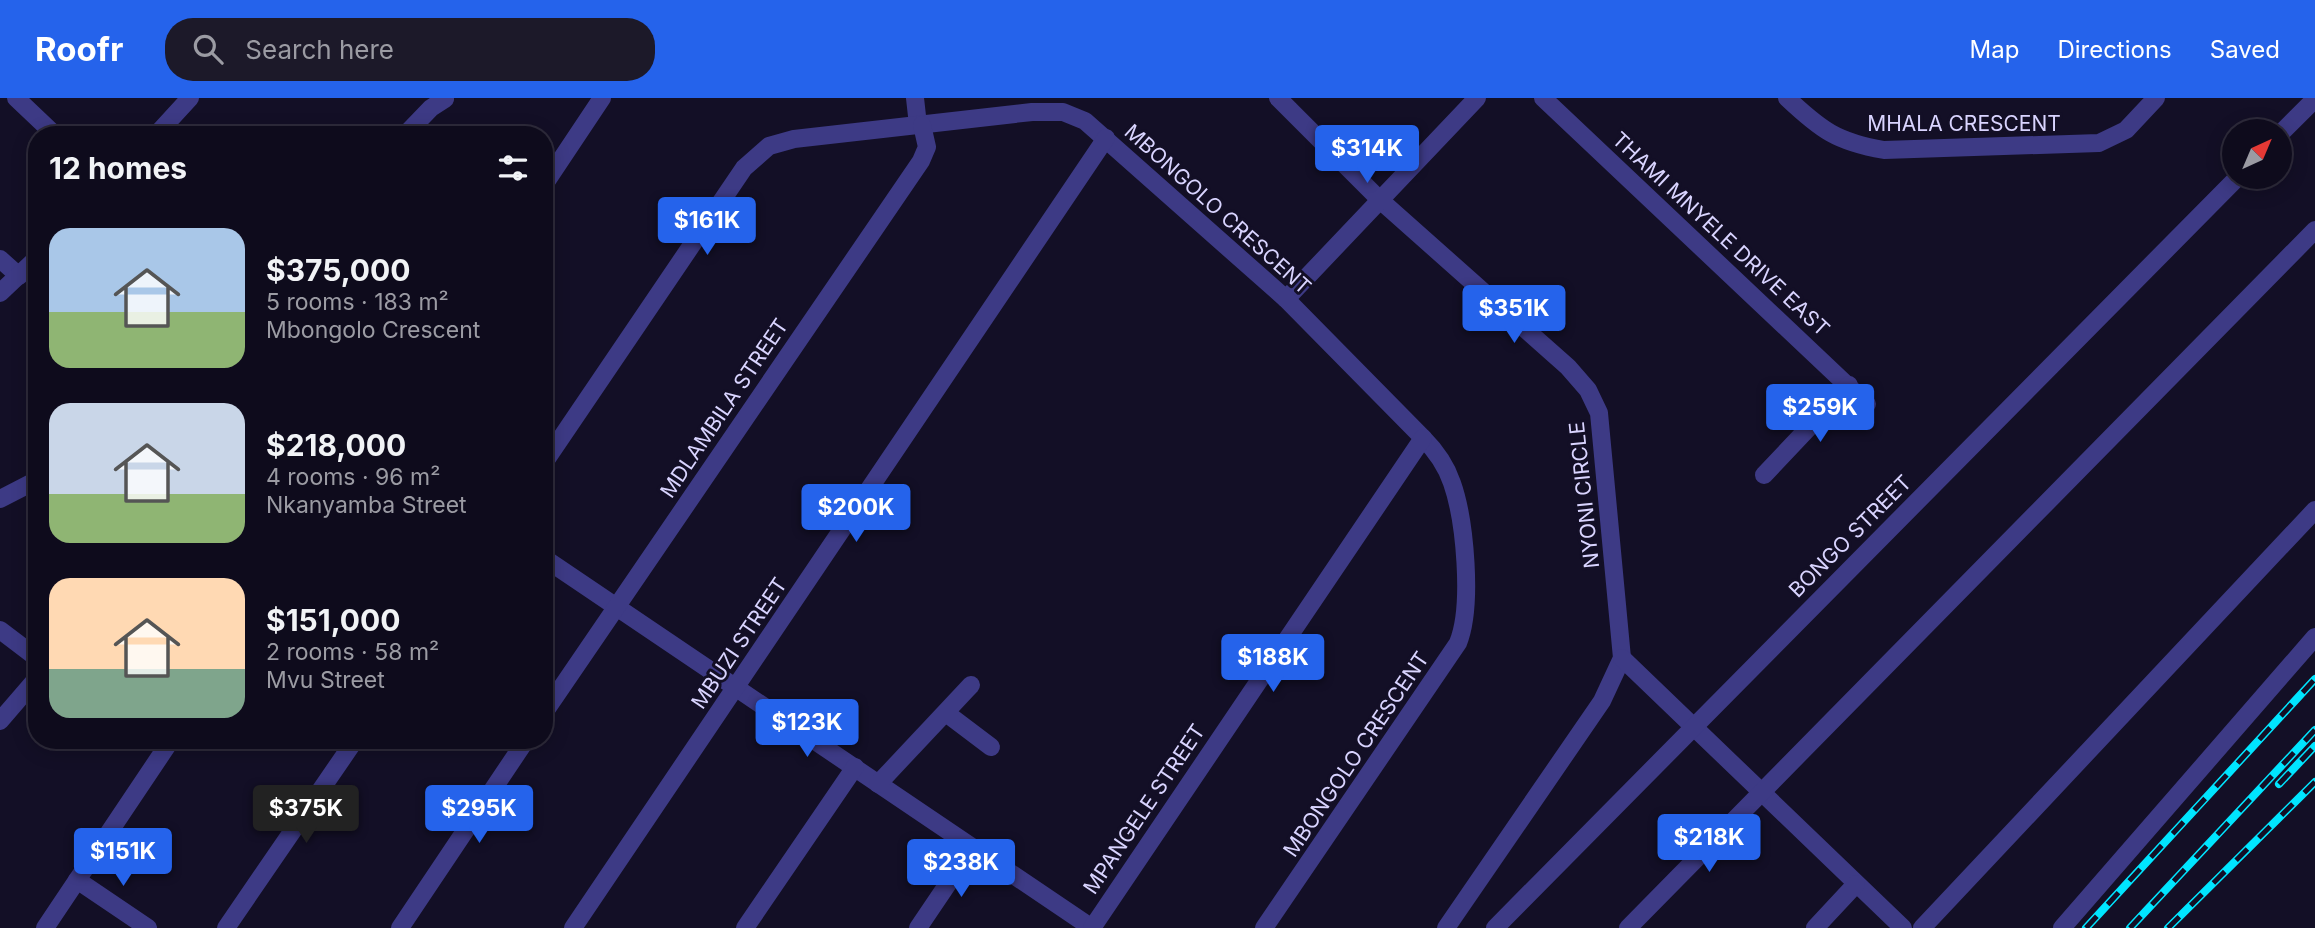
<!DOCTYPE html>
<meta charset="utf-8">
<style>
body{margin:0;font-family:Inter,sans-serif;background:#1c1929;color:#f1f3f6;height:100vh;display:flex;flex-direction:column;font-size:26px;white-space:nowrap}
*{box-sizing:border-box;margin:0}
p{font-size:23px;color:#9b9ba3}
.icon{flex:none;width:38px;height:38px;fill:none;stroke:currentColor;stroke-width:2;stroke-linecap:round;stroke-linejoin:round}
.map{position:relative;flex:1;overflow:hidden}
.panel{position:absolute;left:28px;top:28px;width:525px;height:623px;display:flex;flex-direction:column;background:#0e0b1c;border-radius:28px;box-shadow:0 4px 18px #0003,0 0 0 2px #2e2b3b}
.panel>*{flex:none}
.needle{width:46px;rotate:44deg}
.buttons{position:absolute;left:2222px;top:21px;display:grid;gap:14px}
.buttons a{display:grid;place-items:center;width:70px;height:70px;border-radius:50%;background:#0e0b1c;box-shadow:0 4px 18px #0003,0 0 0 2px #2e2b3b;font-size:35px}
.price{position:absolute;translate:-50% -60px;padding:0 16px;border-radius:7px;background:#2563eb;color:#fff;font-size:23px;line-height:46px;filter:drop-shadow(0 2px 4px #0008)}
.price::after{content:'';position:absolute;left:50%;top:42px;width:21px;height:16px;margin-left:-10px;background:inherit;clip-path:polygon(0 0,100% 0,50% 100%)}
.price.selected{background:#222;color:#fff}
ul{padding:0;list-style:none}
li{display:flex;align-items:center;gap:21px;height:175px;padding:0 21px}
li span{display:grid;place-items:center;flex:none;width:196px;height:140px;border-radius:21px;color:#555}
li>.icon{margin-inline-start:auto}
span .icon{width:84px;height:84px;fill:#fffc;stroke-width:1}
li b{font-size:30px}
h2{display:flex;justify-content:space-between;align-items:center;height:84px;padding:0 21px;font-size:30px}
header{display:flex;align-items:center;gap:42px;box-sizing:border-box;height:98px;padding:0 35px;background:#2563eb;color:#fff}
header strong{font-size:33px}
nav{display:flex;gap:38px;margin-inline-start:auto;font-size:24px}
.search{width:490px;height:63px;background:#1c1929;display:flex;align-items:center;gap:18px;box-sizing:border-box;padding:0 24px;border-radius:28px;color:#9b9ba3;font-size:26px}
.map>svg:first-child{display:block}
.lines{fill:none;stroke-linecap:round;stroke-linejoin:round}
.minor{stroke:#3d3a85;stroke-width:18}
.rail-casing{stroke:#00e5ff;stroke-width:8}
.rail{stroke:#130f26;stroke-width:5;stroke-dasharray:16;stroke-linecap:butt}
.labels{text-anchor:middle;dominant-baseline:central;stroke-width:6;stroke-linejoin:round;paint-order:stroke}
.street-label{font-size:21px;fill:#d9d4ff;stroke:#130f26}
</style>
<header>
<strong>Roofr</strong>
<div class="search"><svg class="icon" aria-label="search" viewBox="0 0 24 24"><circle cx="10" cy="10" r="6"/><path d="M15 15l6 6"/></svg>Search here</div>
<nav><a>Map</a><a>Directions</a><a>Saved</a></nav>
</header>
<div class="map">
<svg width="2315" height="830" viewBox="0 0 2315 830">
<rect width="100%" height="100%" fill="#130f26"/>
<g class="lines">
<g class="minor">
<polyline points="16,0 55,37"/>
<polyline points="915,0 918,27"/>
<polyline points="1278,0 1380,102 1568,269 1588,292 1599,315 1622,560 1602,603 1446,830"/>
<polyline points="1543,0 1867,306"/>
<path d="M1787,0C1821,32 1837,44 1884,52L2099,45L2126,32L2156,0"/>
<polyline points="2280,36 2315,1"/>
<polyline points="156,37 190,0"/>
<polyline points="405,37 431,10 445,1"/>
<polyline points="544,87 602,0"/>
<polyline points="0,161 19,178"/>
<polyline points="0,195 37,160"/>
<polyline points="1286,201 1477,0"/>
<path d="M544,365L744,70L769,48L794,41L1032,14H1063L1085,23L1286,201L1423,340C1436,353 1446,367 1452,385C1465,422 1473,508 1458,545L1264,830"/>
<polyline points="1764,377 1849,287"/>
<polyline points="0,401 37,382"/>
<polyline points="544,460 1092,830"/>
<polyline points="0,532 37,560"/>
<polyline points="1622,560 1903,830"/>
<polyline points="544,615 921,63 927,49 922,27"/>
<polyline points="946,615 991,649"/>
<polyline points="0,623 37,580"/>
<polyline points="878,686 971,587"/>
<polyline points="77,782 148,830"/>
<polyline points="45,830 171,642"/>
<polyline points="226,830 355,642"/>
<polyline points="400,830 526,642"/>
<polyline points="573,830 1106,40"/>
<polyline points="745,830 855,669"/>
<polyline points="918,830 972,750"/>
<polyline points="1092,830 1423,340"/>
<polyline points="1495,830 2238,79"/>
<polyline points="1628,830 2315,132"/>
<polyline points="1815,830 1856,786"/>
<polyline points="1922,830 2315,412"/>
<polyline points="2062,830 2315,539"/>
</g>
<g class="rail-casing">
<g id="rail">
<polyline points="2279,686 2315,648"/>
<polyline points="2086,830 2315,581"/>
<polyline points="2130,830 2315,632"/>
<polyline points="2168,830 2315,684"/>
</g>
</g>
<use href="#rail" class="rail"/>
</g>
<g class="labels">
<g class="street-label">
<text x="1964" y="25">MHALA CRESCENT</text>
<text transform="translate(1218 111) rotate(42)">MBONGOLO CRESCENT</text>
<text transform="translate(1721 136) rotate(43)">THAMI MNYELE DRIVE EAST</text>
<text transform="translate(724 310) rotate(-56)">MDLAMBILA STREET</text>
<text transform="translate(1584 397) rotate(-96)">NYONI CIRCLE</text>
<text transform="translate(1850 438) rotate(-45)">BONGO STREET</text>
<text transform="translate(739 545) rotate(-56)">MBUZI STREET</text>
<text transform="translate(1356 656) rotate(-56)">MBONGOLO CRESCENT</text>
<text transform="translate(1144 711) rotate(-56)">MPANGELE STREET</text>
</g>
</g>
</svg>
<div class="buttons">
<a><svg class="needle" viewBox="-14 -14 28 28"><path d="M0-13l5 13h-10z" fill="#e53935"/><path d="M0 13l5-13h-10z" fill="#9b9ba3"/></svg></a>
</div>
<b class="price" style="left:1367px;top:87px">$314K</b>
<b class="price" style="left:707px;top:159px">$161K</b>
<b class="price" style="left:1514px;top:247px">$351K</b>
<b class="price" style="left:1820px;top:346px">$259K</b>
<b class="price" style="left:856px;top:446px">$200K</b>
<b class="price" style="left:1273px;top:596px">$188K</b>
<b class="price" style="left:807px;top:661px">$123K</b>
<b class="price selected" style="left:306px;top:747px">$375K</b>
<b class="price" style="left:479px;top:747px">$295K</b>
<b class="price" style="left:1709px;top:776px">$218K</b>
<b class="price" style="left:123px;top:790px">$151K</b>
<b class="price" style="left:961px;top:801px">$238K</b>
<section class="panel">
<h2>12 homes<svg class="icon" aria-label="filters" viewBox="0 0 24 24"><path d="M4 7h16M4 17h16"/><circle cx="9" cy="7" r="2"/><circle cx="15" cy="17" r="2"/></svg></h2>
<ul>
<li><span style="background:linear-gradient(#a9c7e8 60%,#8fb573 0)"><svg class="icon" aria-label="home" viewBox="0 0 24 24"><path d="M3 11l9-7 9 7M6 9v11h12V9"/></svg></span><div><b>$375,000</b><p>5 rooms · 183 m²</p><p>Mbongolo Crescent</p></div></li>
<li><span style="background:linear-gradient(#c9d6e8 65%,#8fb573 0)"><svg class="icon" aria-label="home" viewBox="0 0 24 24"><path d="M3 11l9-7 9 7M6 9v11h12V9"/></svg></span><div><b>$218,000</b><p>4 rooms · 96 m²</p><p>Nkanyamba Street</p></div></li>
<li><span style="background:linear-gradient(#ffd9b3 65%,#7fa58c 0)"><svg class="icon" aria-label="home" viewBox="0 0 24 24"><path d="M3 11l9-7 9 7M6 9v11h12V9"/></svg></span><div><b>$151,000</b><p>2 rooms · 58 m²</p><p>Mvu Street</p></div></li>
</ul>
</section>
</div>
